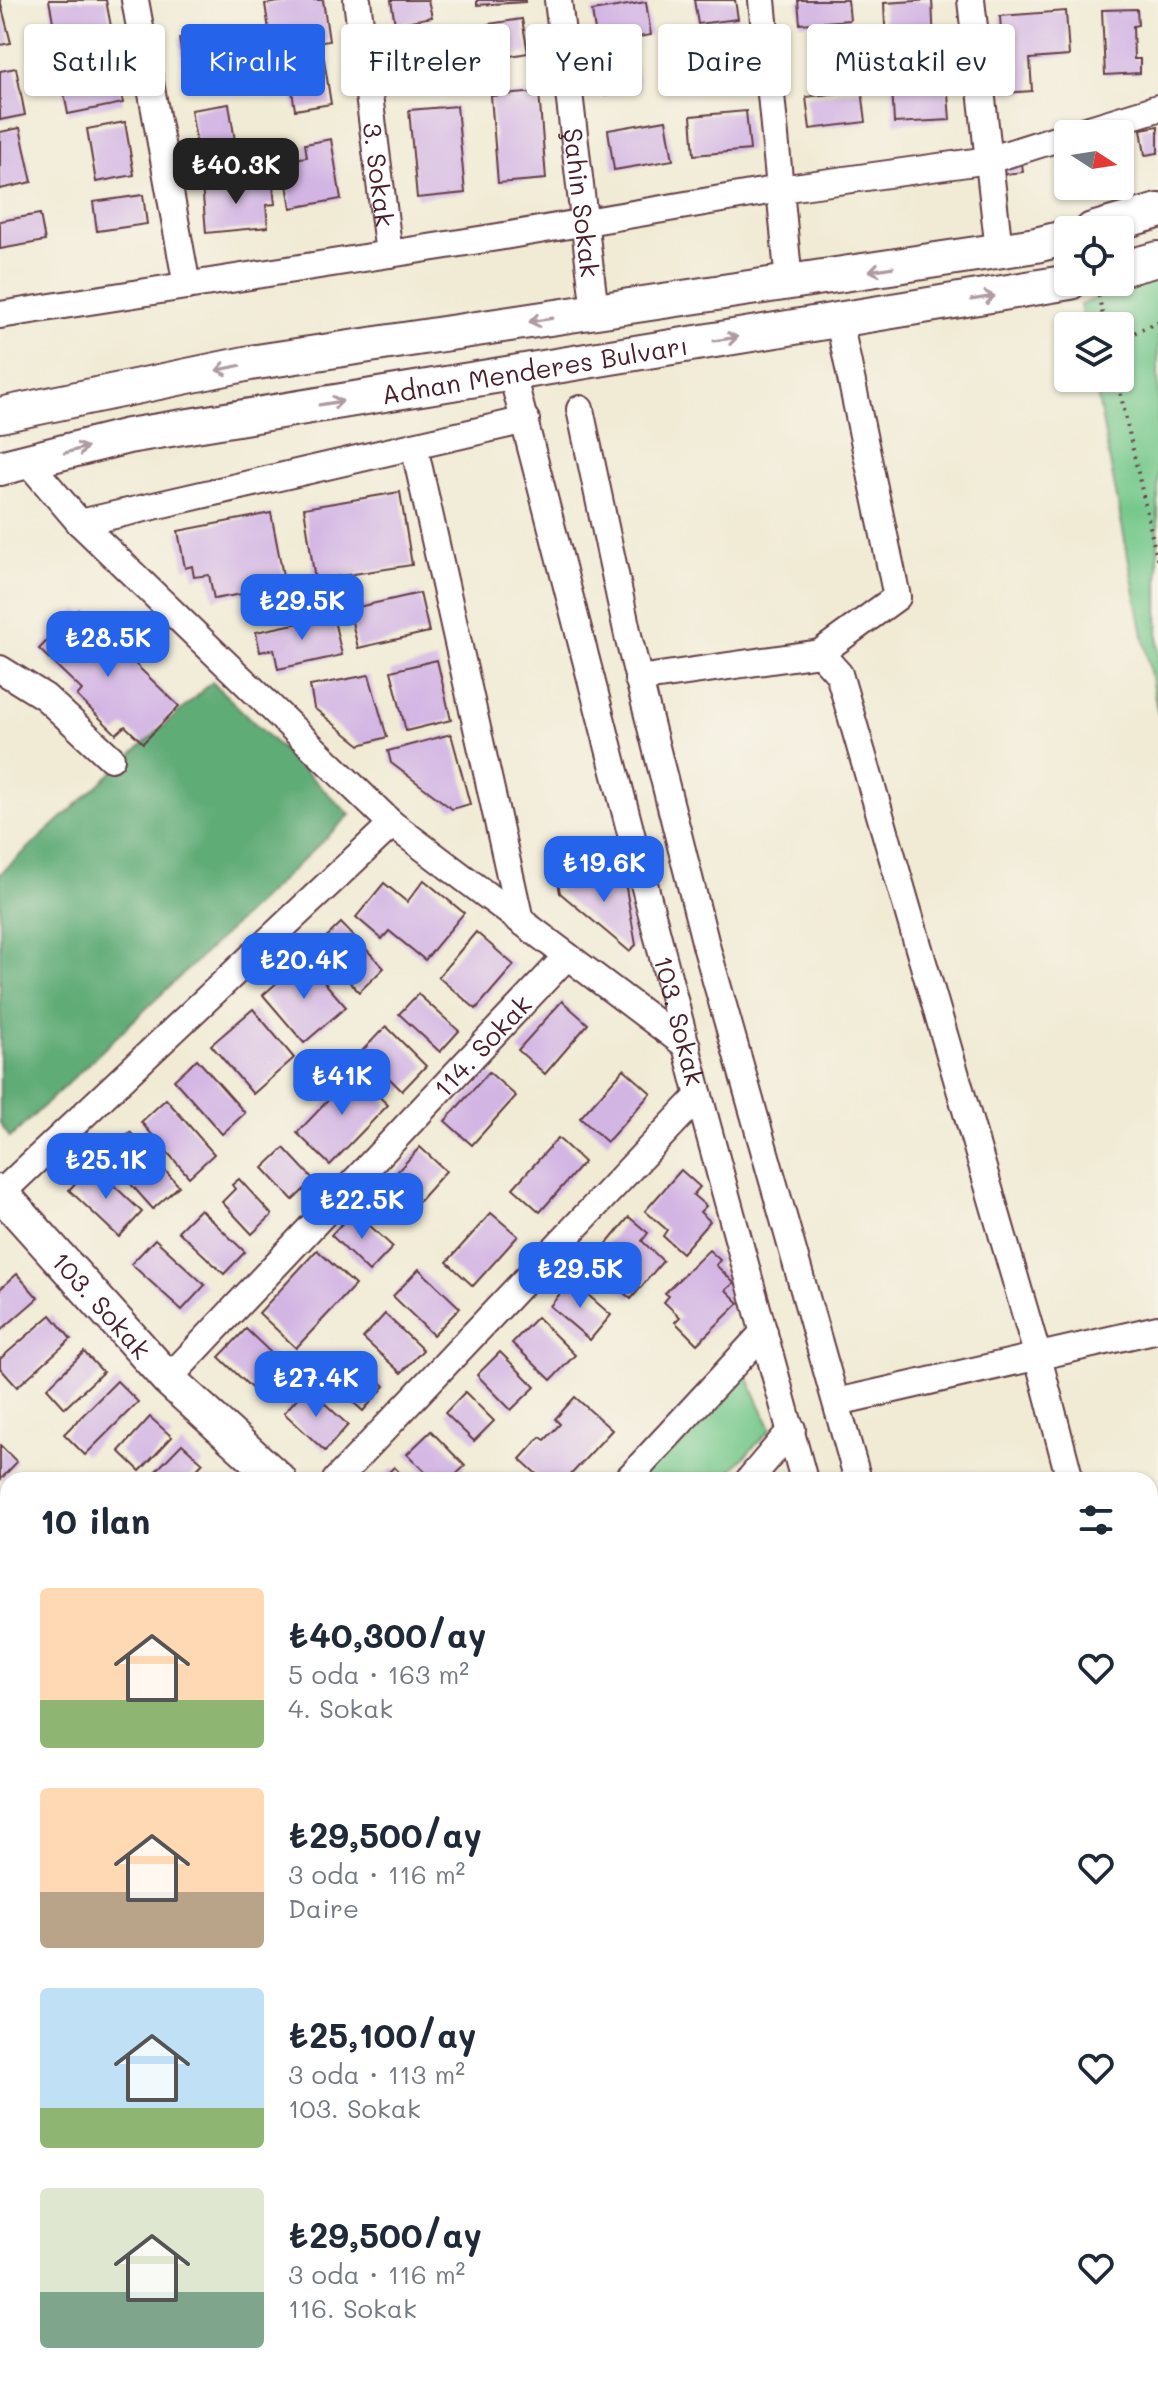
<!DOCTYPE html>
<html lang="tr">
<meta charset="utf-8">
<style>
body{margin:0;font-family:Mali,sans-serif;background:#f6f6f7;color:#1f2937;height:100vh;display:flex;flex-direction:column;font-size:30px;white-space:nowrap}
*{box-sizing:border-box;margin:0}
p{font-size:26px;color:#747a83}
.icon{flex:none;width:44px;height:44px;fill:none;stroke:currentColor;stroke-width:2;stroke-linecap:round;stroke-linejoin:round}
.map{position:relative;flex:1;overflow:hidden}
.drawer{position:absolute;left:0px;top:1472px;width:1158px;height:912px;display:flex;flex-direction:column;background:#fff;border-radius:24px 24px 0 0;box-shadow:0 2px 6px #0004}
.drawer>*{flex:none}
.hud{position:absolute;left:24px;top:24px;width:1110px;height:72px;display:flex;gap:16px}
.needle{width:52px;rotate:102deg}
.buttons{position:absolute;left:1054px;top:120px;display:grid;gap:16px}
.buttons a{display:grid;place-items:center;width:80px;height:80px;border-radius:8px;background:#fff;box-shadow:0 2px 6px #0004;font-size:40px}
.price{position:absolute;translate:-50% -68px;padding:0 18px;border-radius:16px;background:#2563eb;color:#fff;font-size:26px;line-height:52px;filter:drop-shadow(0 2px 4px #0008)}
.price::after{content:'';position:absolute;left:50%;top:48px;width:24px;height:18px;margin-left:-12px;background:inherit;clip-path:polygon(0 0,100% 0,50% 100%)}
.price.selected{background:#222;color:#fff}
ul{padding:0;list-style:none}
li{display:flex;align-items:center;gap:24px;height:200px;padding:0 40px}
li span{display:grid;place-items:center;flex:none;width:224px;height:160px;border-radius:8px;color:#555}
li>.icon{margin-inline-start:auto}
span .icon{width:96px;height:96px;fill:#fffc;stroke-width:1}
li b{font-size:34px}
h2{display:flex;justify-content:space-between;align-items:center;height:96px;padding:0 40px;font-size:34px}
.chip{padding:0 28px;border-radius:8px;background:#fff;box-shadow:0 2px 6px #0004;font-size:28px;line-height:72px}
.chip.selected{background:#2563eb;color:#fff}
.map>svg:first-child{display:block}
.green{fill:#75c88b;stroke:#60745b;stroke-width:2}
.forest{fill:#60ac77;stroke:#556651;stroke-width:2}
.building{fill:#d3b5e4}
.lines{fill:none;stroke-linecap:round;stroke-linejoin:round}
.minor-casing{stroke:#633e44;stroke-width:30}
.major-casing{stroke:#633e44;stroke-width:38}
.path{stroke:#633e44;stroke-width:4;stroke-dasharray:2 6;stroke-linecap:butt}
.minor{stroke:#fff;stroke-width:26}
.major{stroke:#fff;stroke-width:34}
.oneway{stroke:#ae9aa0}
.labels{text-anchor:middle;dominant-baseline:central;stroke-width:8;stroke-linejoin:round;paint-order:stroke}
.street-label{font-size:26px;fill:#4a1f2b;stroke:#f7f3e8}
</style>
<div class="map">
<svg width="1158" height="2384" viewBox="0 0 1158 2384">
<rect width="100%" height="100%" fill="#f7f3e8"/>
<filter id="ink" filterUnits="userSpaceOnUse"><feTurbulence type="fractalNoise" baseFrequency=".0125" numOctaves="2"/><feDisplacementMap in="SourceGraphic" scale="16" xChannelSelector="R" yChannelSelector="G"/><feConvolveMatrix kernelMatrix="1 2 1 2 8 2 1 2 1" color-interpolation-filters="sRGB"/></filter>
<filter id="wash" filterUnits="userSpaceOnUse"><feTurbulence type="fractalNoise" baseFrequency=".006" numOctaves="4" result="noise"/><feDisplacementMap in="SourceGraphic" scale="32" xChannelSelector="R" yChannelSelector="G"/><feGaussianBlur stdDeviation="1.8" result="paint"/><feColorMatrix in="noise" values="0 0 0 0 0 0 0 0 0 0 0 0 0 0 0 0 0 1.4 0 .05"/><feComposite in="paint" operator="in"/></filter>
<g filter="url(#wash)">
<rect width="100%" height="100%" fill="#f1ebd5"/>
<g class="green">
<polygon points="1158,273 1158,714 1094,378 1120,378 1120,326 1084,326 1080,305"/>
<polygon points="739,1359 771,1429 722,1480 630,1480"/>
<polygon points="617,2376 762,2376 765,2384 609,2384"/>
</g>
<polygon class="forest" points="212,682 350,815 10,1138 0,1123 0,874"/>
<g id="blocks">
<g class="building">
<polygon points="0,0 11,43 0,45"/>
<polygon points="49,0 106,0 113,37 58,48"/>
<polygon points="293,0 323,0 329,41 272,50 265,4"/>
<polygon points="391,0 428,0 432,17 395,24"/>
<polygon points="477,0 525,0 525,2 477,5"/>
<polygon points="694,0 735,0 738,19 698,24"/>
<polygon points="798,0 848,0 850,20 800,24"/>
<polygon points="932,0 934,45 886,48 884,3"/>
<polygon points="646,2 651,35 597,44 592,11"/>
<polygon points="1137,9 1138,25 1133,26 1134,59 1140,59 1140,73 1105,75 1102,10"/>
<polygon points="1066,11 1069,56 1030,59 1032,91 1005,93 1000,16"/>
<polygon points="522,19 528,53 493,59 488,24"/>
<polygon points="217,32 224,82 186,87 179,38"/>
<polygon points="852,44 853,72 822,73 822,67 809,68 808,47"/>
<polygon points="737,45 739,78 706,81 704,47"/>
<polygon points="634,53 640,90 604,95 599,58"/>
<polygon points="443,54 446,75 412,80 409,59"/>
<polygon points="114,56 123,103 68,114 59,66"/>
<polygon points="324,59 331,104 295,110 288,65"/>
<polygon points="16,68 25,115 0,120 0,71"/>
<polygon points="947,80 950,120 894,123 892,85 932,87 932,81"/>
<polygon points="862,90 866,122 810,129 806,97"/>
<polygon points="539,92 546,179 498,183 491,96"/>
<polygon points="229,104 237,153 199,159 191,110"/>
<polygon points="457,106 465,193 417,198 409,110"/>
<polygon points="746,111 750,150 694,155 691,116"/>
<polygon points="666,120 673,160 614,170 608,130"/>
<polygon points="125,122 134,175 96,182 87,129"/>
<polygon points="1158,126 1158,153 1145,155 1141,129"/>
<polygon points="20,128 32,182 0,189 0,132"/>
<polygon points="331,139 341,199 291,208 283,161 307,157 305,144"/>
<polygon points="1021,155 1023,172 998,175 996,158"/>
<polygon points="245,180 246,188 273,186 275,204 266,205 268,227 206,233 202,184"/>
<polygon points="143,195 147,224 97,231 93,202"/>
<polygon points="40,214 45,241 0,249 0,221"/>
<polygon points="400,492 412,565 315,580 304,508"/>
<polygon points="271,513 285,586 214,599 209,575 194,577 192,566 185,568 178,531"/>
<polygon points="420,593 429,632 358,648 349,609"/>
<polygon points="78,609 179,706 143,743 125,726 116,734 77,696 82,690 39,649"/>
<polygon points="333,616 342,655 278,669 274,649 260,652 256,632"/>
<polygon points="437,660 451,720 406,731 391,671"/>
<polygon points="369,675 387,737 360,745 314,708 310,686"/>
<polygon points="451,734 470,804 452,809 391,763 388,751"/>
<polygon points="623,871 636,945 629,951 560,893 558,882"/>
<polygon points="424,880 464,913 425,960 389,931 382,939 356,917 384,883 407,902"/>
<polygon points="341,923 384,968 359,992 316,947"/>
<polygon points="476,932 514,965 476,1009 438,977"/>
<polygon points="304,959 346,1007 304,1043 263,995"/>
<polygon points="418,994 459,1031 440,1052 399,1014"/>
<polygon points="562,1001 588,1024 545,1074 518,1050"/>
<polygon points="253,1009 294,1058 253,1094 211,1045"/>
<polygon points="386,1026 426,1066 402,1091 362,1051"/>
<polygon points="197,1059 245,1113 222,1134 174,1080"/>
<polygon points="348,1067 388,1105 330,1165 297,1133 335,1093 328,1087"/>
<polygon points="624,1069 651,1093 607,1142 580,1118"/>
<polygon points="489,1072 516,1096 472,1145 445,1121"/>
<polygon points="166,1099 214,1154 189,1177 141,1122"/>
<polygon points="130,1132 179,1186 153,1209 105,1155"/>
<polygon points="558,1138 584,1162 540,1212 513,1188"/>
<polygon points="420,1147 446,1171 402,1220 375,1196"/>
<polygon points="284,1148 314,1180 293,1200 263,1168"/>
<polygon points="92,1165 142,1212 119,1237 69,1190"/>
<polygon points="681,1170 700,1187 693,1195 706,1206 700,1212 710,1221 682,1253 663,1236 667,1230 645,1211"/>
<polygon points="239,1179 272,1215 252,1234 222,1202 235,1189 232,1185"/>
<polygon points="200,1209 245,1252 224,1274 178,1231"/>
<polygon points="354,1211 393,1247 369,1272 331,1235"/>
<polygon points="491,1213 518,1236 473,1286 447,1262"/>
<polygon points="629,1217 648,1233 642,1241 663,1261 631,1299 590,1264"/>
<polygon points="155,1239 205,1285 182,1310 131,1264"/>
<polygon points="317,1250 355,1285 296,1348 259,1313"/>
<polygon points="709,1250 720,1260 716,1265 734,1283 726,1290 739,1303 697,1344 675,1322 680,1317 664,1302 669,1296 665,1293"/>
<polygon points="419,1269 460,1308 433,1335 393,1296"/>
<polygon points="17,1274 38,1298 0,1331 0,1289"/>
<polygon points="571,1280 611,1315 590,1340 550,1306"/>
<polygon points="385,1314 423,1350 401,1373 363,1338"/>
<polygon points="51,1315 71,1339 17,1387 0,1368 0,1359"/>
<polygon points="537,1317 575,1355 551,1380 512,1343"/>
<polygon points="246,1329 291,1372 264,1400 219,1357"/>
<polygon points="84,1352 103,1372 65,1408 47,1388"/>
<polygon points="500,1352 535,1387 511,1410 477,1375"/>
<polygon points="359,1362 385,1386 363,1411 336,1387"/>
<polygon points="117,1381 138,1402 85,1455 64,1434"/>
<polygon points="307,1387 348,1425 325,1451 284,1413"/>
<polygon points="465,1392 494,1421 474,1441 445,1413"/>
<polygon points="575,1397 612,1430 566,1480 543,1480 520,1459 540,1437 545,1440 560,1424 555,1419"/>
<polygon points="150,1417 172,1437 140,1471 119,1451"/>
<polygon points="431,1431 465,1466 450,1480 433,1480 407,1454"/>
<polygon points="182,1444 203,1463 187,1480 153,1480 150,1477"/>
<polygon points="0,1445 17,1462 0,1480"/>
<polygon points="394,1467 407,1480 381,1480"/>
<polygon points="8,1494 8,1519 0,1512 0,1502"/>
<polygon points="8,1681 8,1712 0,1704 0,1689"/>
<polygon points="8,1795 8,1823 0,1816 0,1803"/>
<polygon points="8,1952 8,2013 0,2021 0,1960"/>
<polygon points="0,2169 8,2178 8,2234 3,2239"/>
<polygon points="108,2376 118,2376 128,2384 101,2384"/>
<polygon points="154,2376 194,2376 188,2384 164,2384"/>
<polygon points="424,2376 456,2376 455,2384 422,2384"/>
<polygon points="524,2376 544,2376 536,2384"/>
<polygon points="997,2376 999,2384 968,2384 967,2383"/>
</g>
</g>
</g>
<g filter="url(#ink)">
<use href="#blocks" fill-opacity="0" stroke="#633e44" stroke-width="2"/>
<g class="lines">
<g class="minor-casing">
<g id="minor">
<polyline points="135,0 187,286"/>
<path id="s1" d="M357,0L389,254"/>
<path id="s2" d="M558,0L595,312"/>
<polyline points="762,0 789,283"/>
<polyline points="971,0 999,251"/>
<polyline points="1073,134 1158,108"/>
<polyline points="0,315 498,237 780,189 989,160 1068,135"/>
<path id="s3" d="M512,374L699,1096L804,1480"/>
<polyline points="580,409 629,640 707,949 858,1480"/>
<polyline points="414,446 520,920"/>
<polyline points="28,462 80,523 392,824 687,1046"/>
<polyline points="80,523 526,420"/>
<polyline points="820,653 897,597 839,321"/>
<polyline points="0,669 45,697 111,758"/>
<polyline points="638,679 820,653 839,674 1038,1357 1070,1480"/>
<polyline points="0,1194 392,824"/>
<path id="s4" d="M168,1379L567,956"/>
<polyline points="837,1402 1158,1329"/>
<polyline points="336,1480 699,1096"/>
<polyline points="627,1480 764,1332"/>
<polyline points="749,1480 792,1429"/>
<polyline points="0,1568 8,1575"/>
<polyline points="0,1641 8,1634"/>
<polyline points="1150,1786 1158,1817"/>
<polyline points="0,1877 8,1886"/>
<polyline points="0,1917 8,1909"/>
<polyline points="1150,2109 1158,2110"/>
<polyline points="1150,2223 1158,2221"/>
<polyline points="0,2296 8,2288"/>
<polyline points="240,2376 268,2384"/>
<polyline points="773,2376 777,2384"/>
<polyline points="1086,2376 1088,2384"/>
<polyline points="571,2384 581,2376"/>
</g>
</g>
<g class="major-casing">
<g id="major">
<polyline points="1092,230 1158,211"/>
<polyline points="1120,269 1158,259"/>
<polyline points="0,415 250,363 1036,245 1068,237"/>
<path id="s5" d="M0,468L128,436L1070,282"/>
<path id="s6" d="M0,1192L168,1379L279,1480"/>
<polyline points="1034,2376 1035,2384"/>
</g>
</g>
<g class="path">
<polyline points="1097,288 1105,326"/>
<polyline points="1120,339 1158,322"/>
<polyline points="1117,378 1158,563"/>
</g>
<use href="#minor" class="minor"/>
<use href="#major" class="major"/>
</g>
<defs><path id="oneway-shaft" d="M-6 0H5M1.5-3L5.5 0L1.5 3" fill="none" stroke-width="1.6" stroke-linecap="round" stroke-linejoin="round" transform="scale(2)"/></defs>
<g class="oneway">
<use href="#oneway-shaft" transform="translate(881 269) rotate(171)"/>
<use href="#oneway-shaft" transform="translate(983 298) rotate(-9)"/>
<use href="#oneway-shaft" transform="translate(541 320) rotate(171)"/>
<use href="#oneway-shaft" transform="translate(726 339) rotate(-9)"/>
<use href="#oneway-shaft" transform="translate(228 368) rotate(168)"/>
<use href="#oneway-shaft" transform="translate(331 403) rotate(-9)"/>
<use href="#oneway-shaft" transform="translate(76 450) rotate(-15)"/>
</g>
</g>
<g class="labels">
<g class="street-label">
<text stroke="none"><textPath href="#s1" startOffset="176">3. Sokak</textPath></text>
<text stroke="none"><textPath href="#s2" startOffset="204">Şahin Sokak</textPath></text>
<text stroke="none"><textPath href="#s5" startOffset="544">Adnan Menderes Bulvarı</textPath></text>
<text stroke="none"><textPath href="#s3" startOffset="668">103. Sokak</textPath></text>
<text stroke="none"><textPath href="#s4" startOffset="458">114. Sokak</textPath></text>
<text stroke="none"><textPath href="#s6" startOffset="152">103. Sokak</textPath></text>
</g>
</g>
</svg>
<div class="buttons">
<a><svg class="needle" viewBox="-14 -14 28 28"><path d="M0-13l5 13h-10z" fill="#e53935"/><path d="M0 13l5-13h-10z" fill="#747a83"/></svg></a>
<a><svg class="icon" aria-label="locate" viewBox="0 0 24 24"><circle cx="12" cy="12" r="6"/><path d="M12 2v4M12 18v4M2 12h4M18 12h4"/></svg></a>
<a><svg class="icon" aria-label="layers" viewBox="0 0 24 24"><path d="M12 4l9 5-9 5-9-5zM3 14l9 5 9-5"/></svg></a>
</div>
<b class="price selected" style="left:236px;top:206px">₺40.3K</b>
<b class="price" style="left:302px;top:642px">₺29.5K</b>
<b class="price" style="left:108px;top:679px">₺28.5K</b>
<b class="price" style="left:604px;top:904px">₺19.6K</b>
<b class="price" style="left:304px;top:1001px">₺20.4K</b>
<b class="price" style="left:342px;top:1117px">₺41K</b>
<b class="price" style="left:106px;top:1201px">₺25.1K</b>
<b class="price" style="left:362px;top:1241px">₺22.5K</b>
<b class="price" style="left:580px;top:1310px">₺29.5K</b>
<b class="price" style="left:316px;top:1419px">₺27.4K</b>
<div class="hud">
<a class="chip">Satılık</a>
<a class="chip selected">Kiralık</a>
<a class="chip">Filtreler</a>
<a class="chip">Yeni</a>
<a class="chip">Daire</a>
<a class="chip">Müstakil ev</a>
</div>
<section class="drawer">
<h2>10 ilan<svg class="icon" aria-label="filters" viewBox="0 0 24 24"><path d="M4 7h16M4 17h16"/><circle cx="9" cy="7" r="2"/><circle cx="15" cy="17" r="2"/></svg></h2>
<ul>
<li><span style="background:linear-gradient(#ffd9b3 70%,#8fb573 0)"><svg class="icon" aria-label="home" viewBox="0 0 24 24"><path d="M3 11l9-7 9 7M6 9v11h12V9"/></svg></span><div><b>₺40,300/ay</b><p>5 oda · 163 m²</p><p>4. Sokak</p></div><svg class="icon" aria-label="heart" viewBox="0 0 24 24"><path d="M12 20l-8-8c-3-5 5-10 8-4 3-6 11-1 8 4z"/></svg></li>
<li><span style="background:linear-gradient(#ffd9b3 65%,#b9a48a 0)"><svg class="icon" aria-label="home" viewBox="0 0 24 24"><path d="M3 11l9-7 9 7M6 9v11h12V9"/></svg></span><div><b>₺29,500/ay</b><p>3 oda · 116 m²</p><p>Daire</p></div><svg class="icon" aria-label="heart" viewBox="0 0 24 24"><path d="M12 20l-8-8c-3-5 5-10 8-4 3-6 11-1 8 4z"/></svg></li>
<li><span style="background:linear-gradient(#bfe0f5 75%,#8fb573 0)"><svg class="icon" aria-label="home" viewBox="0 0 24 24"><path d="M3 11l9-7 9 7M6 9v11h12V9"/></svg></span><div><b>₺25,100/ay</b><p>3 oda · 113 m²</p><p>103. Sokak</p></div><svg class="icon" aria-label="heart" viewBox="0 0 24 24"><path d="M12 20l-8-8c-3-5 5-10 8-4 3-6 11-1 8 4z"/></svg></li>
<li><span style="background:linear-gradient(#dfe7d0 65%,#7fa58c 0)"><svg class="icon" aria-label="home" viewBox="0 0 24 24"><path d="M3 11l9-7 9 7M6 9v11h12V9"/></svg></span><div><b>₺29,500/ay</b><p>3 oda · 116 m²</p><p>116. Sokak</p></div><svg class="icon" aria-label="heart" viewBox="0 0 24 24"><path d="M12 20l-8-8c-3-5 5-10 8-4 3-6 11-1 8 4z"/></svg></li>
</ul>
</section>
</div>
